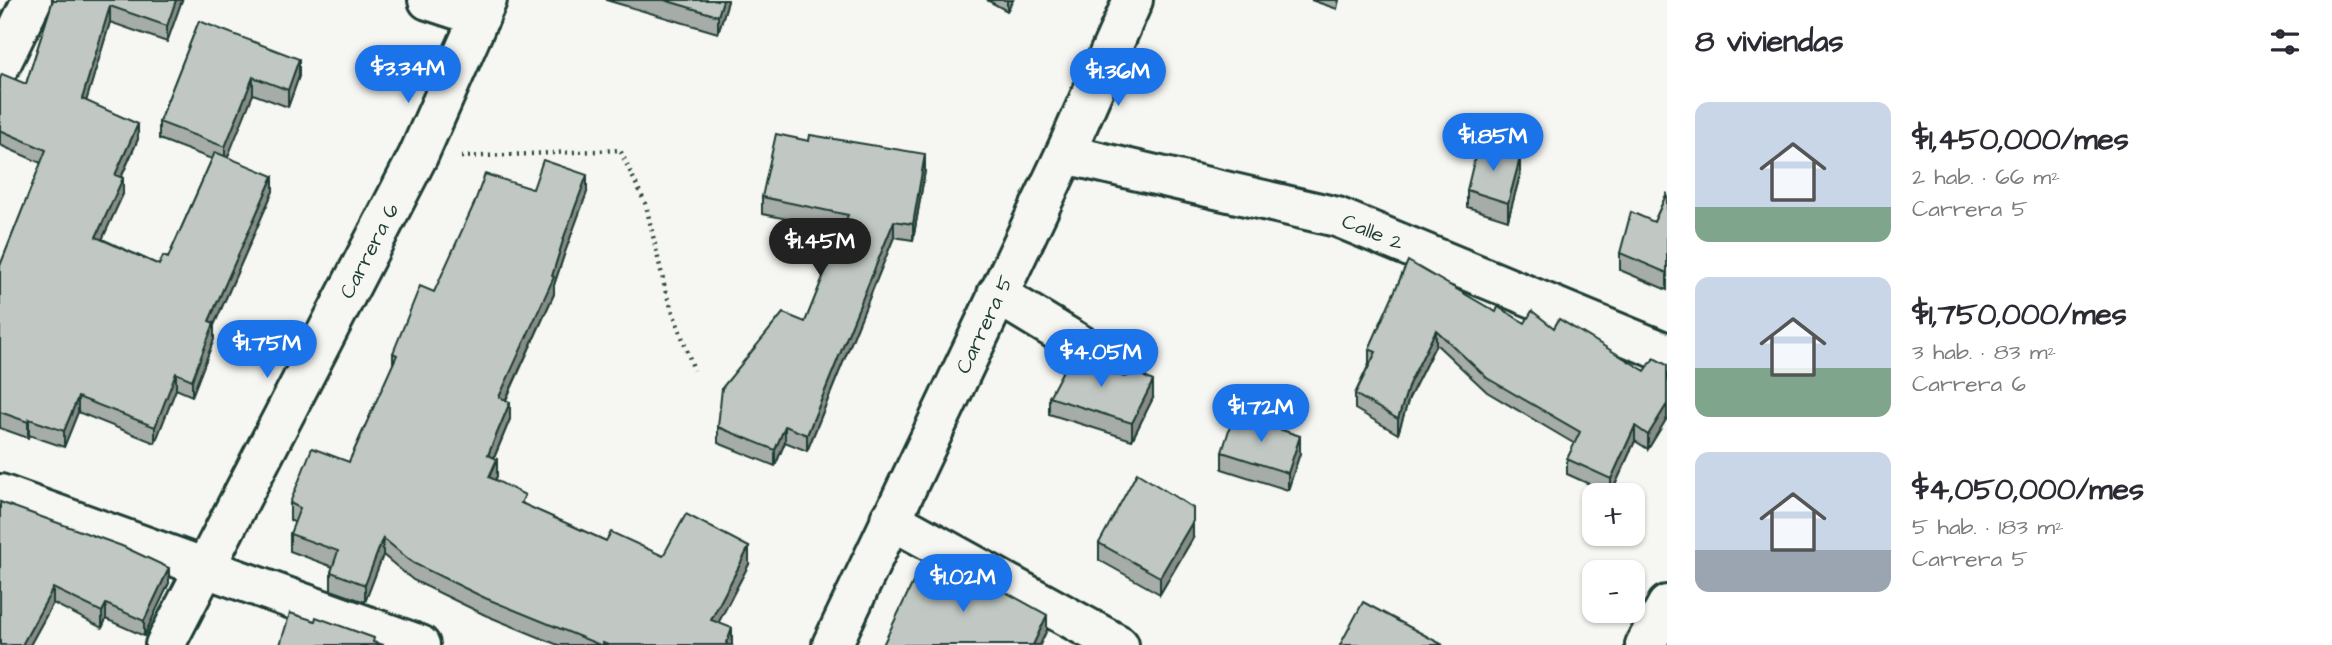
<!DOCTYPE html>
<html lang="es">
<meta charset="utf-8">
<style>
body{margin:0;font-family:"Architects Daughter",sans-serif;background:#f2f2f3;color:#2b2b33;height:100vh;display:flex;flex-direction:column;font-size:26px;white-space:nowrap}
*{box-sizing:border-box;margin:0}
p{font-size:23px;color:#7c7c81}
.icon{flex:none;width:38px;height:38px;fill:none;stroke:currentColor;stroke-width:2;stroke-linecap:round;stroke-linejoin:round}
.map{position:relative;flex:1;overflow:hidden}
.sheet{display:flex;flex-direction:column;background:#fff;width:665px}
.sheet>*{flex:none}
.fabs{position:absolute;left:1582px;top:483px;display:grid;gap:14px}
.fabs a{display:grid;place-items:center;width:63px;height:63px;border-radius:14px;background:#fff;box-shadow:0 2px 5px #0004;font-size:35px}
.price{position:absolute;translate:-50% -60px;padding:0 16px;border-radius:24px;background:#1a73e8;color:#fff;font-size:23px;line-height:46px;filter:drop-shadow(0 2px 4px #0008)}
.price::after{content:'';position:absolute;left:50%;top:42px;width:21px;height:16px;margin-left:-10px;background:inherit;clip-path:polygon(0 0,100% 0,50% 100%)}
.price.current{background:#222;color:#fff}
ul{padding:0;list-style:none}
li{display:flex;align-items:center;gap:21px;height:175px;padding:0 28px}
li span{display:grid;place-items:center;flex:none;width:196px;height:140px;border-radius:14px;color:#555}
li>.icon{margin-inline-start:auto}
span .icon{width:84px;height:84px;fill:#fffc;stroke-width:1}
li b{font-size:30px}
h2{display:flex;justify-content:space-between;align-items:center;height:84px;padding:0 28px;font-size:30px}
main{display:flex;flex:1;min-height:0}
.map>svg:first-child{display:block}
.lines{fill:none;stroke-linecap:round;stroke-linejoin:round}
.street-casing{stroke:#1f3d34;stroke-width:44}
.path{stroke:#1f3d34;stroke-width:4.5;stroke-dasharray:2 5;stroke-linecap:butt}
.street{stroke:#f6f6f2;stroke-width:38}
.wall{fill:#a6aca8;stroke:#1f3d34;stroke-width:2}
.shaded-wall{fill:#878c88;stroke:#1f3d34;stroke-width:2}
.building{fill:#c1c8c3;stroke:#1f3d34;stroke-width:2}
.labels{text-anchor:middle;dominant-baseline:central;stroke-width:5;stroke-linejoin:round;paint-order:stroke}
.street-label{font-size:21px;fill:#1f3d34;stroke:#f6f6f2}
</style>
<main>
<div class="map">
<svg width="1667" height="645" viewBox="0 0 1667 645">
<rect width="100%" height="100%" fill="#f6f6f2"/>
<filter id="ink" filterUnits="userSpaceOnUse"><feTurbulence type="fractalNoise" baseFrequency=".0143" numOctaves="2"/><feDisplacementMap in="SourceGraphic" scale="14" xChannelSelector="R" yChannelSelector="G"/><feConvolveMatrix kernelMatrix="1 2 1 2 8 2 1 2 1" color-interpolation-filters="sRGB"/></filter>
<g filter="url(#ink)">
<g class="lines">
<g class="street-casing">
<g id="street">
<polyline points="428,0 480,17"/>
<polyline points="0,66 32,0"/>
<path id="s1" d="M1065,154L1337,217L1667,353"/>
<polyline points="997,294 1125,372"/>
<polyline points="0,494 420,645"/>
<polyline points="890,519 1119,645"/>
<path id="s2" d="M165,645L418,156L487,0"/>
<path id="s3" d="M832,645L1065,154L1133,0"/>
<polyline points="1645,645 1667,605"/>
</g>
</g>
<polyline class="path" points="461,157 620,150 646,205 666,293 694,370"/>
<use href="#street" class="street"/>
</g>
<g class="wall">
<polygon points="53,0 182,0 167,42 110,22 86,101 138,139 121,178 123,194 102,239 159,265 168,258 212,159 159,139 159,122 199,21 299,76 288,107 253,94 227,157 273,191 214,325 214,339 192,396 176,389 155,443 78,412 64,447 29,435 28,438 0,428 0,266 41,163 0,145 0,79 26,84"/>
<polygon points="606,0 728,0 728,1 718,33"/>
<polygon points="987,0 1013,0 1007,11"/>
<polygon points="1311,0 1339,0 1337,9"/>
<polygon points="809,141 925,171 913,240 894,237 807,451 785,442 775,466 718,443 718,427 805,322 842,230 762,214 762,197"/>
<polygon points="1520,175 1508,220 1467,207 1467,190"/>
<polygon points="533,189 587,192 565,252 554,285 554,294 506,400 510,419 494,458 497,476 495,480 525,505 606,541 663,556 749,564 718,623 732,645 558,645 485,615 413,580 383,555 365,602 331,590 331,572 333,567 290,551 290,534 295,523 290,520 290,503 349,462 393,365 393,353 434,292"/>
<polygon points="1667,193 1667,290 1620,270 1620,253 1654,222"/>
<polygon points="1496,312 1525,323 1554,328 1645,371 1667,365 1667,418 1648,449 1635,441 1611,494 1567,474 1567,459 1575,444 1487,392 1436,344 1409,398 1398,434 1355,409 1355,394 1369,364 1369,349"/>
<polygon points="1049,397 1153,398 1132,440 1049,414"/>
<polygon points="1222,452 1300,453 1288,490 1222,469"/>
<polygon points="0,502 169,583 144,636 106,619 102,628 53,603 30,645 0,645"/>
<polygon points="1193,538 1160,594 1099,560 1099,543"/>
</g>
<g class="shaded-wall">
<polygon points="176,0 182,0 167,42 167,26"/>
<polygon points="723,0 728,0 728,1 718,33 718,16"/>
<polygon points="1007,0 1013,0 1007,11"/>
<polygon points="110,6 110,22 82,115 82,99"/>
<polygon points="299,59 299,76 288,107 288,90"/>
<polygon points="253,77 253,94 225,164 225,147"/>
<polygon points="138,124 138,139 115,191 115,175"/>
<polygon points="925,154 925,171 913,240 913,224"/>
<polygon points="1520,158 1520,175 1508,220 1508,203"/>
<polygon points="587,175 587,192 565,252 554,285 554,294 499,414 499,397 552,276 565,234"/>
<polygon points="273,176 273,191 214,325 214,339 192,396 192,380 209,321"/>
<polygon points="123,178 123,194 96,253 96,237"/>
<polygon points="894,221 894,237 807,451 807,435"/>
<polygon points="1436,330 1436,344 1409,398 1398,434 1398,419 1409,384"/>
<polygon points="176,373 176,389 155,443 155,427"/>
<polygon points="1153,381 1153,398 1132,440 1132,423"/>
<polygon points="78,397 78,412 64,447 64,431"/>
<polygon points="510,402 510,419 488,472 488,455"/>
<polygon points="1667,404 1667,418 1648,449 1648,435"/>
<polygon points="29,419 29,435 28,438 28,422"/>
<polygon points="785,426 785,442 775,466 775,450"/>
<polygon points="1635,426 1635,441 1611,494 1611,479"/>
<polygon points="1300,436 1300,453 1288,490 1288,473"/>
<polygon points="497,459 497,476 489,494 489,477"/>
<polygon points="1193,521 1193,538 1160,594 1160,577"/>
<polygon points="383,538 383,555 365,602 365,585"/>
<polygon points="749,547 749,564 711,637 711,620"/>
<polygon points="169,568 169,583 144,636 144,621"/>
<polygon points="53,588 53,603 30,645 22,645"/>
<polygon points="106,604 106,619 102,628 102,612"/>
<polygon points="1047,615 1047,630 1040,645 1033,645"/>
<polygon points="732,628 732,645 726,645"/>
</g>
<g class="building">
<polygon points="53,0 176,0 167,26 110,6 82,99 138,124 115,175 123,178 96,237 159,265 163,256 168,258 215,152 273,176 209,321 214,323 192,380 176,373 155,427 78,397 64,431 29,419 28,422 0,412 0,266 46,150 0,130 0,79 2,74 26,84"/>
<polygon points="664,0 723,0 718,16"/>
<polygon points="199,21 299,59 288,90 253,77 225,147 159,122"/>
<polygon points="776,134 809,141 810,135 925,154 913,224 894,221 807,435 785,426 775,450 718,427 722,388 783,313 805,322 848,215 762,197"/>
<polygon points="1479,140 1520,158 1508,203 1467,190"/>
<polygon points="543,160 587,175 565,234 552,276 554,277 499,397 510,402 488,455 497,459 489,477 525,495 521,503 606,541 611,532 663,556 686,514 749,547 711,620 732,628 726,645 608,645 603,643 603,645 600,645 485,598 413,563 383,538 365,585 331,572 338,551 290,534 300,508 290,503 312,448 349,462 397,355 393,353 420,286 434,292 474,204 485,174 533,189"/>
<polygon points="1667,193 1667,273 1620,253 1631,212 1654,222"/>
<polygon points="1408,261 1496,312 1498,307 1525,323 1532,311 1554,328 1559,319 1645,371 1654,358 1667,365 1667,404 1648,435 1635,426 1611,479 1567,459 1580,432 1487,378 1436,330 1409,384 1398,419 1355,394 1376,352 1369,349"/>
<polygon points="1074,350 1114,374 1125,377 1137,373 1153,381 1132,423 1049,397"/>
<polygon points="1234,414 1300,436 1288,473 1222,452"/>
<polygon points="1137,473 1193,508 1193,521 1160,577 1099,543"/>
<polygon points="0,502 122,546 169,568 144,621 106,604 102,612 53,588 22,645 0,645"/>
<polygon points="955,564 1047,615 1033,645 883,645 915,578 932,586 941,568 950,572"/>
<polygon points="1363,602 1443,645 1340,645"/>
<polygon points="290,613 315,621 316,617 374,638 373,642 384,645 280,645"/>
</g>
</g>
<g class="labels">
<g class="street-label">
<text stroke="none"><textPath href="#s1" startOffset="318">Calle 2</textPath></text>
<text stroke="none"><textPath href="#s2" startOffset="444">Carrera 6</textPath></text>
<text stroke="none"><textPath href="#s3" startOffset="355">Carrera 5</textPath></text>
</g>
</g>
</svg>
<div class="fabs">
<a>+</a>
<a>−</a>
</div>
<b class="price" style="left:408px;top:105px">$3.34M</b>
<b class="price" style="left:1118px;top:108px">$1.36M</b>
<b class="price" style="left:1493px;top:173px">$1.85M</b>
<b class="price current" style="left:820px;top:278px">$1.45M</b>
<b class="price" style="left:267px;top:380px">$1.75M</b>
<b class="price" style="left:1101px;top:389px">$4.05M</b>
<b class="price" style="left:1261px;top:444px">$1.72M</b>
<b class="price" style="left:963px;top:614px">$1.02M</b>
</div>
<section class="sheet">
<h2>8 viviendas<svg class="icon" aria-label="filters" viewBox="0 0 24 24"><path d="M4 7h16M4 17h16"/><circle cx="9" cy="7" r="2"/><circle cx="15" cy="17" r="2"/></svg></h2>
<ul>
<li><span style="background:linear-gradient(#c9d6e8 75%,#7fa58c 0)"><svg class="icon" aria-label="home" viewBox="0 0 24 24"><path d="M3 11l9-7 9 7M6 9v11h12V9"/></svg></span><div><b>$1,450,000/mes</b><p>2 hab. · 66 m²</p><p>Carrera 5</p></div></li>
<li><span style="background:linear-gradient(#c9d6e8 65%,#7fa58c 0)"><svg class="icon" aria-label="home" viewBox="0 0 24 24"><path d="M3 11l9-7 9 7M6 9v11h12V9"/></svg></span><div><b>$1,750,000/mes</b><p>3 hab. · 83 m²</p><p>Carrera 6</p></div></li>
<li><span style="background:linear-gradient(#c9d6e8 70%,#9aa5b1 0)"><svg class="icon" aria-label="home" viewBox="0 0 24 24"><path d="M3 11l9-7 9 7M6 9v11h12V9"/></svg></span><div><b>$4,050,000/mes</b><p>5 hab. · 183 m²</p><p>Carrera 5</p></div></li>
</ul>
</section>
</main>
